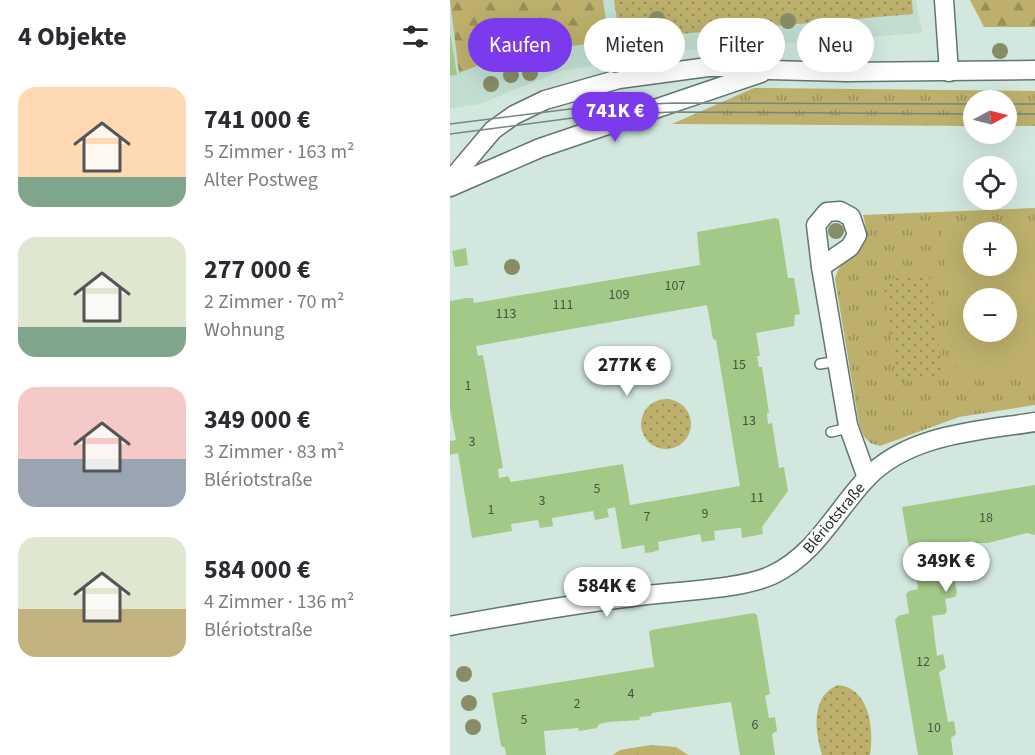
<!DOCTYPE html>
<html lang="de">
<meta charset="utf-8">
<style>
body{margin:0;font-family:"Source Sans 3",sans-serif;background:#f7f7f7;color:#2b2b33;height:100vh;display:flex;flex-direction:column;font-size:22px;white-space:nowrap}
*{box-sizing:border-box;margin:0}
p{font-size:20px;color:#7c7c81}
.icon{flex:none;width:33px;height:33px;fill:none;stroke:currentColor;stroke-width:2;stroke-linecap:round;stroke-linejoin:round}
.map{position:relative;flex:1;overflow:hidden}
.sheet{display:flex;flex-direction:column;background:#fff;width:450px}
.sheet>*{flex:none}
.hud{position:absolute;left:18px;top:18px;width:477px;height:54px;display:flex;gap:12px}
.needle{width:39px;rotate:83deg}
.tools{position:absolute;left:513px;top:90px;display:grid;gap:12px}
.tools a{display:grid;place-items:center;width:54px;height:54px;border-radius:50%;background:#fff;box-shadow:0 6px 24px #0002;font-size:30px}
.price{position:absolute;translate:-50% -51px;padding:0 14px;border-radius:21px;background:#fff;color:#222;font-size:20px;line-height:39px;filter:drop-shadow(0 2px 3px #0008)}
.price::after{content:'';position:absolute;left:50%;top:36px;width:18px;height:14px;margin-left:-9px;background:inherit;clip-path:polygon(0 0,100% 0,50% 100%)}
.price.on{background:#7c3aed;color:#fff}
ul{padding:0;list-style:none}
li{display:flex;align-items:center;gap:18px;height:150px;padding:0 18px}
li span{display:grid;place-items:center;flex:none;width:168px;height:120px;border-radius:18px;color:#555}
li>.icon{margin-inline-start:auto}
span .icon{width:72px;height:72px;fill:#fffc;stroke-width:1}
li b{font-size:26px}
h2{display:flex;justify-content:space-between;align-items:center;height:72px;padding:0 18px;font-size:26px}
.pill{padding:0 21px;border-radius:27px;background:#fff;box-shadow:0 6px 24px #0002;font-size:21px;line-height:54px}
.pill.on{background:#7c3aed;color:#fff}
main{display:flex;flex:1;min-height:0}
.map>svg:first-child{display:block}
.built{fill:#c1ded1}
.grass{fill:url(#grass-tufts);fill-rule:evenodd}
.forest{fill:url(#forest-firs)}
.park{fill:url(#park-dots)}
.pitch{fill:#bcb06c;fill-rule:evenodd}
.building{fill:#a3c989;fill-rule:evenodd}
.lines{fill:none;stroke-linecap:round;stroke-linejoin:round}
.lane-casing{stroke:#63766d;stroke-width:12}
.street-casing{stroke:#63766d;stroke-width:21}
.lane{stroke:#fff;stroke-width:9}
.street{stroke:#fff;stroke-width:18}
.tram{stroke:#77857f;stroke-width:1.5}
.tree{fill:#888d67}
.labels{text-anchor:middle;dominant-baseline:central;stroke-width:4.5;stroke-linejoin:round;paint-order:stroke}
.number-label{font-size:14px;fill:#455542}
.street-label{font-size:16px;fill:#262e2a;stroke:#fff}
</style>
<main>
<section class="sheet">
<h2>4 Objekte<svg class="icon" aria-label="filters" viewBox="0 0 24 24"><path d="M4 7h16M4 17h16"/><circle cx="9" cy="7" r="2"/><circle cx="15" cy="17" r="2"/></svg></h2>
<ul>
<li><span style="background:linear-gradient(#ffd9b3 75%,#7fa58c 0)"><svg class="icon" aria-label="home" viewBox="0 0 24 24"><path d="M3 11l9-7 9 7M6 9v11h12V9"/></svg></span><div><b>741 000 €</b><p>5 Zimmer · 163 m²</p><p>Alter Postweg</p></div></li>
<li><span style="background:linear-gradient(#dfe7d0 75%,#7fa58c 0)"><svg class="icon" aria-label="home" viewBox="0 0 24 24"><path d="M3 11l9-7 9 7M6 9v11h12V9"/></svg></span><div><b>277 000 €</b><p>2 Zimmer · 70 m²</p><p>Wohnung</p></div></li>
<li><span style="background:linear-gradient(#f6c9c9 60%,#9aa5b1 0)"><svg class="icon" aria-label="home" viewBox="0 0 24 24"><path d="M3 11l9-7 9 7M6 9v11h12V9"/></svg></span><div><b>349 000 €</b><p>3 Zimmer · 83 m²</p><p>Blériotstraße</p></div></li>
<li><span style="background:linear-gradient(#dfe7d0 60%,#c2b280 0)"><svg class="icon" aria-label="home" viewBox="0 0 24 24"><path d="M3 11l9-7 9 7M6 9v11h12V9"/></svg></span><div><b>584 000 €</b><p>4 Zimmer · 136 m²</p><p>Blériotstraße</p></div></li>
</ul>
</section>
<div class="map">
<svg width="585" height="755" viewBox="0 0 585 755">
<defs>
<pattern id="grass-tufts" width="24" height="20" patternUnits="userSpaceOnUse" patternTransform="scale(1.5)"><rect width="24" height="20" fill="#bcb06c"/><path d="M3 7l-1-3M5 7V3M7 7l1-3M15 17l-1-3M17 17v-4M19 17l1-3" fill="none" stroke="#999059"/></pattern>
<pattern id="forest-firs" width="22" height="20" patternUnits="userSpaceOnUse" patternTransform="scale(1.5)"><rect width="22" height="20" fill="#bcb06c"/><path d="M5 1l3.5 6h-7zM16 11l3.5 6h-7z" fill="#999059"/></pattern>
<pattern id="park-dots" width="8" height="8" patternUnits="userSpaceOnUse" patternTransform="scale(1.5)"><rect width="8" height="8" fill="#bcb06c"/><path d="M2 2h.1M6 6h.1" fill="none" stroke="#999059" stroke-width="1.8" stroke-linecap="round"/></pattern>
</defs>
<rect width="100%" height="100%" fill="#d2e8de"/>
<polygon class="built" points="0,0 466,0 472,33 235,50 110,71 30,104 0,109"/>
<g class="grass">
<polygon points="304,88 585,91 585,126 557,126 556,100 524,100 523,126 222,124"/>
<path d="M585,208V405L509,417L430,446L420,443L413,435L409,424L385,279C392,248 425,255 413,215ZM524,232H556V266H524ZM524,298H556V332H524Z"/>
<polygon points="201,745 226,747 238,755 163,755 170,750"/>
</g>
<g class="forest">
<polygon points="0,0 153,0 159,42 62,52 9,73"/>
<polygon points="520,0 585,0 585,27 534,27"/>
</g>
<g class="park">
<polygon points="164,0 462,0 463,14 170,39"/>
<polygon points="479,274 493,376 447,382 433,280"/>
<circle cx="216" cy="424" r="25"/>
<path d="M388,685C420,688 424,730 420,755H372C365,732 360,696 388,685Z"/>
</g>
<path class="pitch" d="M585,221V371L509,381L490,226ZM524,232H556V266H524ZM524,298H556V332H524Z"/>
<g class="building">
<polygon points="0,33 7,75 0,76"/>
<path d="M326,218L329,220L338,278H344L350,314L345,315L344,326L306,333L310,356H307L309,367H312L319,413H317L318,424L322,423L329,468L334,467L338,491L312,527L313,534L292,538L291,528H288L264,531L265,540L252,542L250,534L208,542L209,550L203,552L195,553L194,545L172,549L165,507L157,509L159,517L151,519L145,520L143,511L102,518L103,526L90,528L88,520L61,524L62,531L22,538L8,453L0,455V441L6,440L0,409V301L17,298H23L24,303L250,265L247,232ZM257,305L263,339L266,340L290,486L180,505L173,464L61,482L58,476L49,478L48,469L53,468L33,355L28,356L26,346Z"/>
<polygon points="16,248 18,265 5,267 2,251"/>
<polygon points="585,485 585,535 577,533 538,543 526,543 523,541 504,543 503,571 507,593 505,597 495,599 497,611 495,614 482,616 487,656 493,654 496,668 489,672 498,722 504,721 506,734 501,738 503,755 468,755 445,620 448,616 459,613 456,594 459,591 468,589 465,563 461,560 452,507"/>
<polygon points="304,613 307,615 320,694 315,696 319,718 325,717 327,731 322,734 325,755 290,755 281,702 202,713 201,716 189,717 190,720 158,722 149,724 147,728 129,731 128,728 94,731 96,755 56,755 55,748 51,746 42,693 204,667 199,632 201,630"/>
</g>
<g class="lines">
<g class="lane-casing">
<g id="lane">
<polyline points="370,364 388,361"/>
<polyline points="381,432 399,428"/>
</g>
</g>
<g class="street-casing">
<g id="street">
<polyline points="494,0 499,72"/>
<polyline points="0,181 43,130 64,115 95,100 169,79 258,67 284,67 319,70 396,72 585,70"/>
<polyline points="0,187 90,148 311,73"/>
<polygon points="390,211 401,217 407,235 400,247 371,267 366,225 377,212"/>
<polyline points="371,267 398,425 417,478"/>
<path d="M0,626C66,614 131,603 197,595C232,591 292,589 322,575C365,555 385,512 416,479C458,434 528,431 585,422"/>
</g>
</g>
<use href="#lane" class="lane"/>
<use href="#street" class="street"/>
<g class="tram">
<polyline points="556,104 585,104"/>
<polyline points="556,114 585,114"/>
<polyline points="0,124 136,107 223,103 524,104"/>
<polyline points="0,134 138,116 223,112 524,114"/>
</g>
</g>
<g class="tree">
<circle cx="207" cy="19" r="8"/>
<circle cx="338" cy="21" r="8"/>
<circle cx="300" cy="33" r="8"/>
<circle cx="186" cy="34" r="8"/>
<circle cx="391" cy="43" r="8"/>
<circle cx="359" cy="47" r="8"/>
<circle cx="307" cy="50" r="8"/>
<circle cx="550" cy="51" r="8"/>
<circle cx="218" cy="58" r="8"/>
<circle cx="165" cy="65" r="8"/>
<circle cx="80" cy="73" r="8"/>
<circle cx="61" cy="75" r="8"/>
<circle cx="41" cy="84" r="8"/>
<circle cx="386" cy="231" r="8"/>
<circle cx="62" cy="267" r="8"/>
<circle cx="14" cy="674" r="8"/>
<circle cx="19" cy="703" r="8"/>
<circle cx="23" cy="727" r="8"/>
</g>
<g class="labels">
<g class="number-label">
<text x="225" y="286">107</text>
<text x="169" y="295">109</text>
<text x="113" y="305">111</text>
<text x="56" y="314">113</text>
<text x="289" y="365">15</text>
<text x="18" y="386">1</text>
<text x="299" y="421">13</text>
<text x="22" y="442">3</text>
<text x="147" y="489">5</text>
<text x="307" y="498">11</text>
<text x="92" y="501">3</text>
<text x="41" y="510">1</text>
<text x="255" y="514">9</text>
<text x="197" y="517">7</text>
<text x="536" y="518">18</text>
<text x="473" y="662">12</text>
<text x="181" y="694">4</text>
<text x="127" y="704">2</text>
<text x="74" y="720">5</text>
<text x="305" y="725">6</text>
<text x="484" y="728">10</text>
</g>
<g class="street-label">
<text transform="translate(384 518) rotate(-50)">Blériotstraße</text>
</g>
</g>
</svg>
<div class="tools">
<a><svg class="needle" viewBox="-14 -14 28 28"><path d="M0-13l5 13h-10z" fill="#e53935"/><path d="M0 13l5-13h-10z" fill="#7c7c81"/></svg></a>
<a><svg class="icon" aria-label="locate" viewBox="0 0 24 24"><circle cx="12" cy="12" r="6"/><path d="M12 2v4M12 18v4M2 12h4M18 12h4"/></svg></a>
<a>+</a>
<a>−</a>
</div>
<b class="price on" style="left:165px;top:143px">741K €</b>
<b class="price" style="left:177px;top:397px">277K €</b>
<b class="price" style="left:496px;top:593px">349K €</b>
<b class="price" style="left:157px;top:618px">584K €</b>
<div class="hud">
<a class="pill on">Kaufen</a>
<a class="pill">Mieten</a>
<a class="pill">Filter</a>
<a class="pill">Neu</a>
</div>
</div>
</main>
